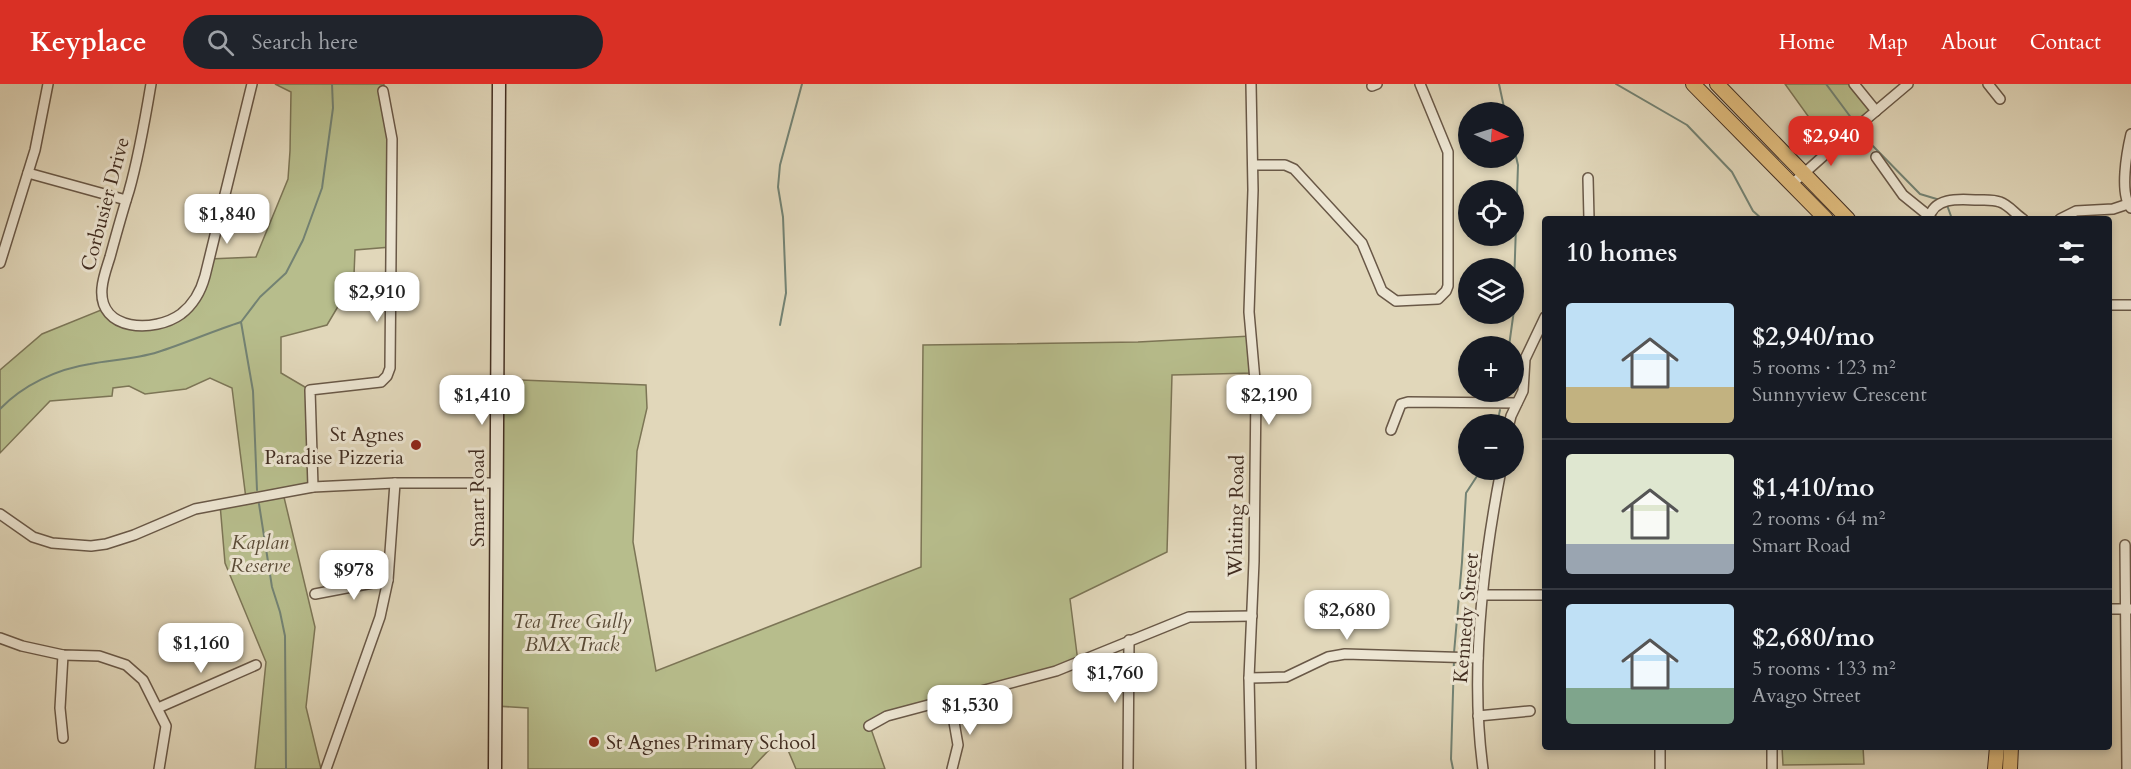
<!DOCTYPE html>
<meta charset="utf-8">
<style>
body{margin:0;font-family:Cardo,serif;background:#20242c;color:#f1f3f6;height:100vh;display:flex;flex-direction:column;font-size:22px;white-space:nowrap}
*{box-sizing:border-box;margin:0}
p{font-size:20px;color:#9ea1a6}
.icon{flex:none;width:33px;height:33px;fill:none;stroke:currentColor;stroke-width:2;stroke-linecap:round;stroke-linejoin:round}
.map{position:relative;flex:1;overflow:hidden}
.drawer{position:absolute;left:1542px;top:132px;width:570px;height:534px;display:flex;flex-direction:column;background:#171b24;border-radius:6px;box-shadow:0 3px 9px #0003}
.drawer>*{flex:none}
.needle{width:39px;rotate:94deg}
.fabs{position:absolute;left:1458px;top:18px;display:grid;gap:12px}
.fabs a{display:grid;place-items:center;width:66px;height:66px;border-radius:50%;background:#171b24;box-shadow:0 3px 9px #0003;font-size:30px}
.price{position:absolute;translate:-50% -51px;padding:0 14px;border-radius:12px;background:#fff;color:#222;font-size:20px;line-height:39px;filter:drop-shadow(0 2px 3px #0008)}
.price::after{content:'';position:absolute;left:50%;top:36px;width:18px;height:14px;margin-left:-9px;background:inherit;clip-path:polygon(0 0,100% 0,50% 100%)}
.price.on{background:#d93025;color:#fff}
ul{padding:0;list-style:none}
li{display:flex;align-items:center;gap:18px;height:150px;padding:0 24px}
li+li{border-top:2px solid #363941}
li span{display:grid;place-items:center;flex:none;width:168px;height:120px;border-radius:6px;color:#555}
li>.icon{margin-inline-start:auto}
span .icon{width:72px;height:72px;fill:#fffc;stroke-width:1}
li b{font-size:26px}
h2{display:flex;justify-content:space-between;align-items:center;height:72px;padding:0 24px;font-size:26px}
header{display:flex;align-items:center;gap:36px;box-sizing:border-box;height:84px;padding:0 30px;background:#d93025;color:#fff}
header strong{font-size:28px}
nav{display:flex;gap:33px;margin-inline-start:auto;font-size:21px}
.search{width:420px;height:54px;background:#20242c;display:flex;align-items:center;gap:15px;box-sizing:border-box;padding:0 21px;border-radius:33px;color:#9ea1a6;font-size:22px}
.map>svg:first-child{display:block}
.green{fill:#b7bd8c;stroke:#7c7556;stroke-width:1.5}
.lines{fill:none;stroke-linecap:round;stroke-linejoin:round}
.stream{stroke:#738273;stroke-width:2}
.minor-casing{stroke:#695847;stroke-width:12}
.secondary-casing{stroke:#412d21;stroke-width:15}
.primary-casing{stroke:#412d21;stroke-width:16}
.minor{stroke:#ece5d2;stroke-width:9}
.secondary{stroke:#ece5d2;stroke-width:12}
.primary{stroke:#e0bc7d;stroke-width:14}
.poi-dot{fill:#8f2418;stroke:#ece5d2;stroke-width:2}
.labels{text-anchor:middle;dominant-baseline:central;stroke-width:6;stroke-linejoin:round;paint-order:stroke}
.street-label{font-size:20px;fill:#412d21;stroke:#ece5d2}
.poi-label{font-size:20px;fill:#412d21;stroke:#ece5d2;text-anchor:end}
.park-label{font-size:20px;font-style:italic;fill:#594a36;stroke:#ece5d2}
</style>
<header>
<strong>Keyplace</strong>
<div class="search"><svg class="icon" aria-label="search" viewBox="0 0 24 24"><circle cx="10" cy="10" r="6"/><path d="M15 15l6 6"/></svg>Search here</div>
<nav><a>Home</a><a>Map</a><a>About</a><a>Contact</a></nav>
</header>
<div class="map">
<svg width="2131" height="685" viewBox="0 0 2131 685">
<rect width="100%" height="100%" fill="#e1d7ba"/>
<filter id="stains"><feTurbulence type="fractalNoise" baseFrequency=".00333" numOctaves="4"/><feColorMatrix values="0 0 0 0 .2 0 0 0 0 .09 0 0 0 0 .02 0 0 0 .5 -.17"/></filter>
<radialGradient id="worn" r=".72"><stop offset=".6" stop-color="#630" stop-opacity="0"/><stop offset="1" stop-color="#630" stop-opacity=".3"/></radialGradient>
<g class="green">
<polygon points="275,0 384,0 383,7 392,55 391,163 355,166 354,191 347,190 346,209 327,241 281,253 281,289 310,306 313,403 283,409 315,543 306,623 321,685 255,685 266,578 225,479 220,420 246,415 232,304 210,294 186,305 145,310 129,302 113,304 112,312 50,317 0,369 0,286 42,250 101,226 125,240 168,237 193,218 209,175 256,173 288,95 290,67 291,8"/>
<polygon points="1785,0 1854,0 1876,27 1838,59 1818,46"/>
<polygon points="1251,252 1254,289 1172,291 1167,468 1070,515 1078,578 1056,587 870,642 885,685 796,685 782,652 751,685 528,685 528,624 496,622 497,295 646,301 647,324 637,367 633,458 656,587 921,483 923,261 1138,258"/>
<polygon points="1782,663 1863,663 1864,680 1783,681"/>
</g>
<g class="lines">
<g class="stream">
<polyline points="1499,0 1505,28"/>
<polyline points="1616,0 1687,41 1732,88 1753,127 1762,135"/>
<polyline points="1826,0 1855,39"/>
<polyline points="1858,44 1868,57 1920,110 1940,116"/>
<polyline points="1514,64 1518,81 1514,202"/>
<polyline points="1947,121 1952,135"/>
<polyline points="780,241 786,209 783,133 778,103 780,81 802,0"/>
<polyline points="1509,262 1514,226 1514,203"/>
<polyline points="1502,311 1502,308"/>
<path d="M0,325C23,301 57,285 90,280C112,276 136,275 158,268C186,259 213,247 241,238"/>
<polyline points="1497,340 1500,326"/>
<polyline points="257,406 253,307 241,238 260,213 286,189 303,156 322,104 333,24 332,0"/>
<polyline points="259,420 272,503 280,528 285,552 286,685"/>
<polyline points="1454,569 1462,478 1466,409 1481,386"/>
<polyline points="1453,685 1451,675 1454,575"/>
</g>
<g class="minor-casing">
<g id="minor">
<path d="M151,0C145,36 139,72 129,107C122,129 116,151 110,173C107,183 103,193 102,204C98,248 155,249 181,230C194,220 201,207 205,192L252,0"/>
<polyline points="1251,0 1253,106 1249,228 1256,308 1254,477 1249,594 1251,685"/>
<polyline points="1854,0 1876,27"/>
<polyline points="1988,0 2000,15"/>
<polyline points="1372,2 1377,0"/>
<path d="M2131,50C2127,67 2119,110 2131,124"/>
<polyline points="1876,73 1903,111 1929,132"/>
<polyline points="1253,81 1285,81 1294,85 1362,159 1382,207 1396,217 1438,215 1446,207 1448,202 1448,68 1420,0"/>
<polyline points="28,89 126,116"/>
<polyline points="1588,94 1589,135"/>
<polyline points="1792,100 1838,59 1908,0"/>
<path d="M1929,135C1933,113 1959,115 1976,116C1984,116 1993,115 2000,118C2009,121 2015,130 2023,135"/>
<polyline points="2060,135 2076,127 2113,125 2128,120"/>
<polyline points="0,179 35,66 48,0"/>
<polyline points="2109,221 2131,221"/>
<polyline points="1509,340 1511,332 1523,307 1525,275 1545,233"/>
<polyline points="1391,346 1401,320 1408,318 1517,319"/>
<polyline points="313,403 310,306 381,298 387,292 390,284 392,55 383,7"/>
<polyline points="0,430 33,453 52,459 91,462 106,460 134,451 195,425 313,403 395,399 497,399"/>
<polyline points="2125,461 2127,685"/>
<polyline points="315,510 388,496"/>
<polyline points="1484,511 1545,511"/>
<polyline points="2109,525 2131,525"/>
<polyline points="0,554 22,562 63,571 99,572 126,581 143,596 166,642 159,685"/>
<polyline points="1249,594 1286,593 1328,573 1345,570 1478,574"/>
<polyline points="950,615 958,661 952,685"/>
<polyline points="158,624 256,581"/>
<polyline points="1478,632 1530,627"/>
<polyline points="869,642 887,632 1056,587 1189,533 1252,532"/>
<polyline points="63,654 60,624 63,571"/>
<polyline points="1660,663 1660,685"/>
<polyline points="1772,663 1772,685"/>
<polyline points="326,685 380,533 388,496 395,399"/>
<polyline points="1128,685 1129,556"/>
<path d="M1483,685C1470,590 1483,479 1501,386"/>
</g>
</g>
<g class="secondary-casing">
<polyline id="secondary" points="495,685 499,0"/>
</g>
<g class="primary-casing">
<g id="primary">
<polyline points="1693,0 1826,135"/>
<polyline points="1717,0 1848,135"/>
<polyline points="1995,685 1997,663"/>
<polyline points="2010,685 2011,663"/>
</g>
</g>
<use href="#minor" class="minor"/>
<use href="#secondary" class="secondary"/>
<use href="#primary" class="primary"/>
</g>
<g class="poi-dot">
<circle cx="416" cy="361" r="6"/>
<circle cx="594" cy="658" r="6"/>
</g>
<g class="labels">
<g class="street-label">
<text transform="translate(105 120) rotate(-75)">Corbusier Drive</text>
<text transform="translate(477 414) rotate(-90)">Smart Road</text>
<text transform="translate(1236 432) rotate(-89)">Whiting Road</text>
<text transform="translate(1466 534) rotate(-85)">Kennedy Street</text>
</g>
<g class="poi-label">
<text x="404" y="350">St Agnes<tspan x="404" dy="23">Paradise Pizzeria</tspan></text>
<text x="606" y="658" text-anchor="start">St Agnes Primary School</text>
</g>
<g class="park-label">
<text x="260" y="458">Kaplan<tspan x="260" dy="23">Reserve</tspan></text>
<text x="572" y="537">Tea Tree Gully<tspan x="572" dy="23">BMX Track</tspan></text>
</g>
</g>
<rect width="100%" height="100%" filter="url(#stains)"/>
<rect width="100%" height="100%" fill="url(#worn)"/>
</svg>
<div class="fabs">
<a><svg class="needle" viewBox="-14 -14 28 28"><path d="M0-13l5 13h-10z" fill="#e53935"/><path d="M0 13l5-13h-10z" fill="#9ea1a6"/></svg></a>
<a><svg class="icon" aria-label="locate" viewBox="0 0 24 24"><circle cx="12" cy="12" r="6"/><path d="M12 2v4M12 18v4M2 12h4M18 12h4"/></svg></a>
<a><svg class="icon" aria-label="layers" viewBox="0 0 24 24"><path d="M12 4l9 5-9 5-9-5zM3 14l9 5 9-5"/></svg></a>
<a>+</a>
<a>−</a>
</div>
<b class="price on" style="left:1831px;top:83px">$2,940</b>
<b class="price" style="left:227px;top:161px">$1,840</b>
<b class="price" style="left:377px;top:239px">$2,910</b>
<b class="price" style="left:482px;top:342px">$1,410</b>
<b class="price" style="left:1269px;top:342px">$2,190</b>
<b class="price" style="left:354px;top:517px">$978</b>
<b class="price" style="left:1347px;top:557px">$2,680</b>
<b class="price" style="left:201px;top:590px">$1,160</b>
<b class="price" style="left:1115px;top:620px">$1,760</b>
<b class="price" style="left:970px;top:652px">$1,530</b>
<section class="drawer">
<h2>10 homes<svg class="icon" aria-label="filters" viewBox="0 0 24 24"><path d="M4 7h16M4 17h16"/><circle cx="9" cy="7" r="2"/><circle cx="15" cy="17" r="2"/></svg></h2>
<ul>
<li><span style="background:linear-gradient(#bfe0f5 70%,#c2b280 0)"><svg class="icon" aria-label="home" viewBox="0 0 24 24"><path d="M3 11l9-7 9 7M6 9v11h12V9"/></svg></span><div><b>$2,940/mo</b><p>5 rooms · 123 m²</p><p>Sunnyview Crescent</p></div></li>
<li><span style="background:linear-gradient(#dfe7d0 75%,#9aa5b1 0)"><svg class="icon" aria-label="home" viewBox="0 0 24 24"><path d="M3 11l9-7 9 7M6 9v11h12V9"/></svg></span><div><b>$1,410/mo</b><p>2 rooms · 64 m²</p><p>Smart Road</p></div></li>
<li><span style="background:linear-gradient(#bfe0f5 70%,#7fa58c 0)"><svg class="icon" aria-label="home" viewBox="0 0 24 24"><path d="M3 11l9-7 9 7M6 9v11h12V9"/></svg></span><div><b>$2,680/mo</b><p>5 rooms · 133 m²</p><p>Avago Street</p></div></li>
</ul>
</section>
</div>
